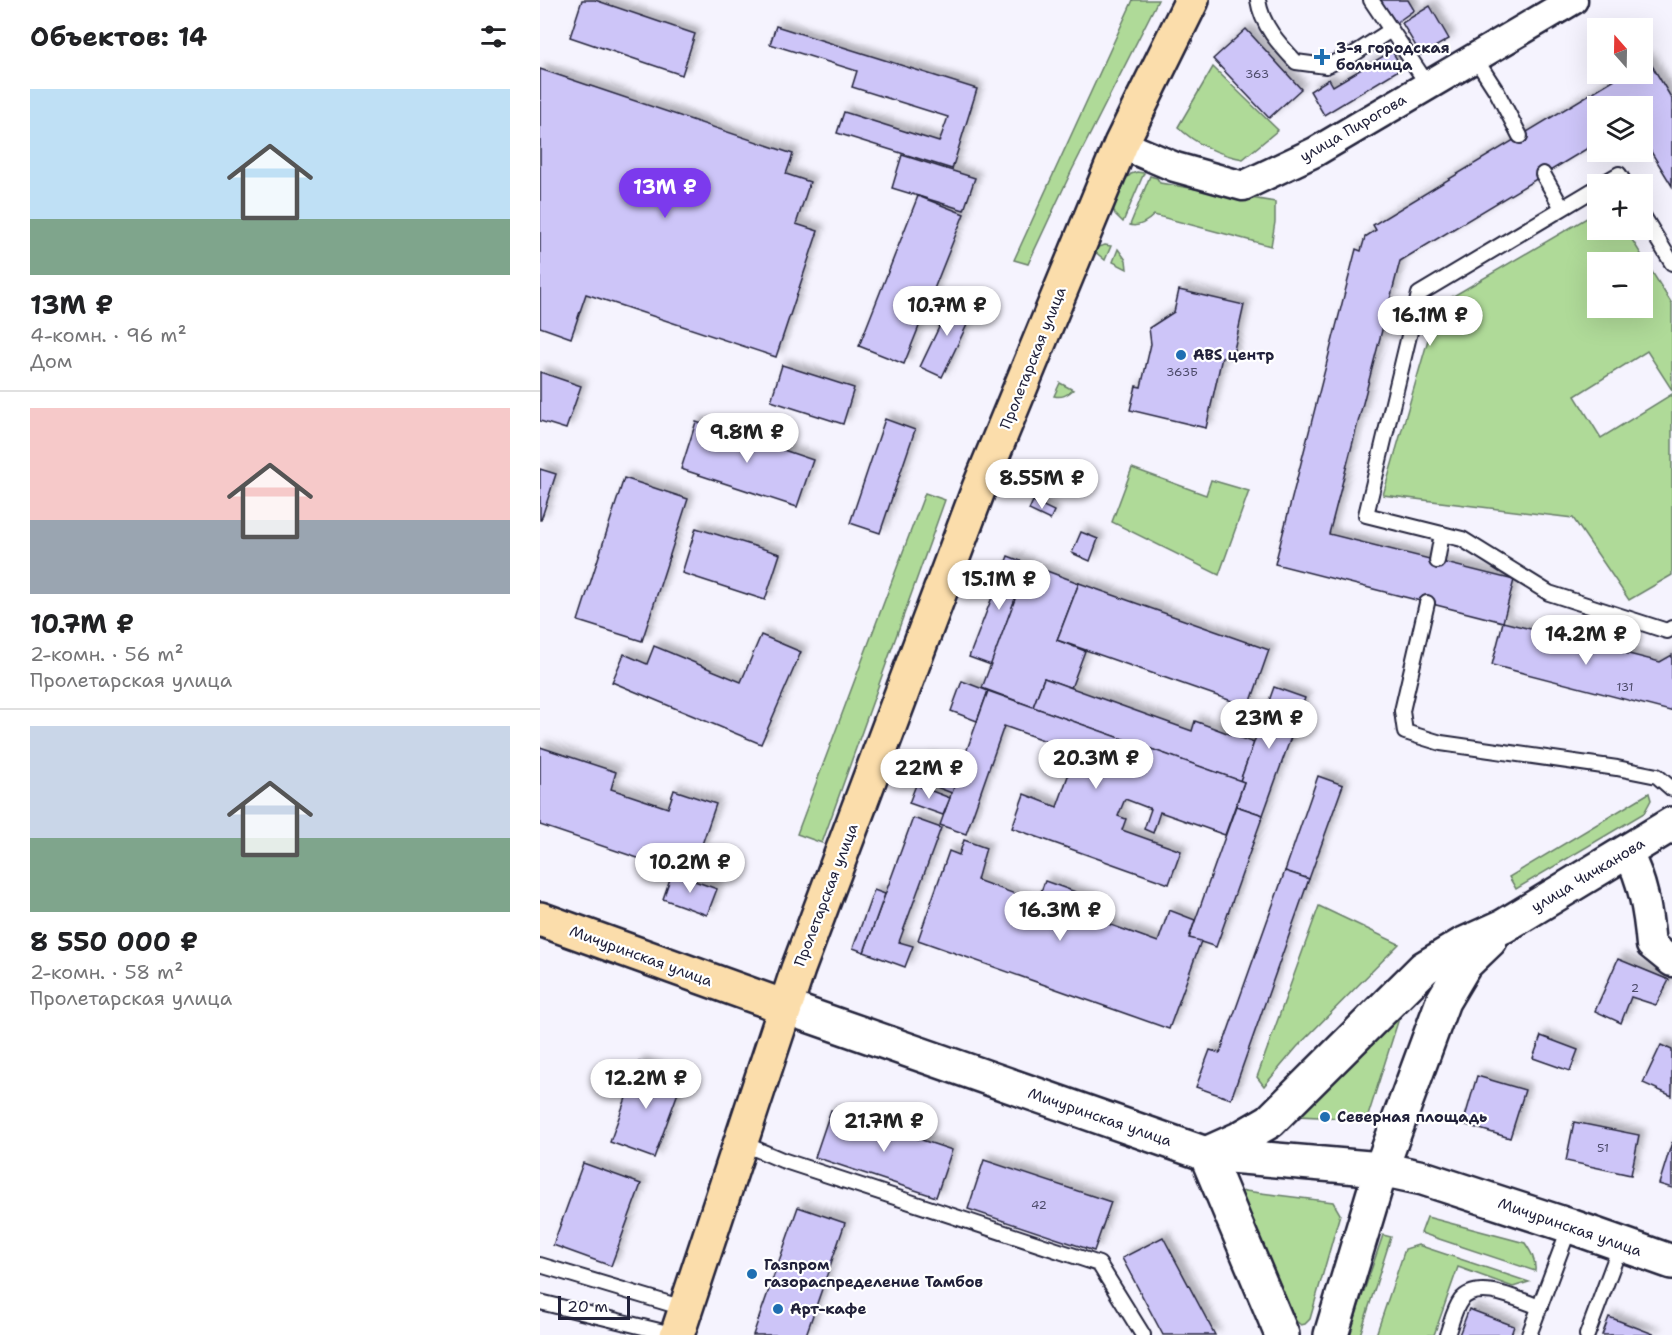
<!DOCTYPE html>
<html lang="ru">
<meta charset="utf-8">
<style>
body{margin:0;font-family:"Shantell Sans",sans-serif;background:#f6f6f6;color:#202124;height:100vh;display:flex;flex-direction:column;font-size:22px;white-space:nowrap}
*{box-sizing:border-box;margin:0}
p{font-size:20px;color:#757577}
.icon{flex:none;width:33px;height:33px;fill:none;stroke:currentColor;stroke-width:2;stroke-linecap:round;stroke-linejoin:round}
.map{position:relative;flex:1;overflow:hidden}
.drawer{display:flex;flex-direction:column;background:#fff;width:540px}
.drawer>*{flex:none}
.needle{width:39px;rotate:340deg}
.controls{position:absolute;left:1047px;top:18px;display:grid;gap:12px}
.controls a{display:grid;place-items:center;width:66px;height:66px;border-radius:0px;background:#fff;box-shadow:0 6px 24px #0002;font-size:30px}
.scale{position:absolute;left:18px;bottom:15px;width:72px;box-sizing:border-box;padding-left:6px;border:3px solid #22223b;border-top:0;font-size:16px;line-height:21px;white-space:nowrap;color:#22223b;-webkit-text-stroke:4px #fff;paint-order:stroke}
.price{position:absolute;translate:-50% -51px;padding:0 14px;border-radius:21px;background:#fff;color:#222;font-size:20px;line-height:39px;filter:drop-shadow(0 2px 3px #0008)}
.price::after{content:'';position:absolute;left:50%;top:36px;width:18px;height:14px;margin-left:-9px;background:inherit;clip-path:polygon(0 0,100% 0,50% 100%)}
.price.selected{background:#7c3aed;color:#fff}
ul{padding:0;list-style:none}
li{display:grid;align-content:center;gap:12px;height:318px;padding:0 30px}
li+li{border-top:2px solid #e0e0e0}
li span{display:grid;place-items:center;height:186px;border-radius:0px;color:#555}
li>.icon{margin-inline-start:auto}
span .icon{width:108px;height:108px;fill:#fffc;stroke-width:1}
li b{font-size:26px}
h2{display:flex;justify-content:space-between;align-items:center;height:72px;padding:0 30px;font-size:26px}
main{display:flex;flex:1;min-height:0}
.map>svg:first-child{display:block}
.green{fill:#afda98;stroke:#687e6a;stroke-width:1.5;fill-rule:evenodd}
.building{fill:#cdc5f8;stroke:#22223b;stroke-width:1.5;filter:url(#shadow)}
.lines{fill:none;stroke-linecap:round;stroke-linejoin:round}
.service-casing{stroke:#22223b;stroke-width:18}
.minor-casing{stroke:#22223b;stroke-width:33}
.secondary-casing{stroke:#22223b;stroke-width:38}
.primary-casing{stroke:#22223b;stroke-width:38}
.service{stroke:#fff;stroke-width:14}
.minor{stroke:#fff;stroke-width:28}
.secondary{stroke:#fff;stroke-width:33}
.primary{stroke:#fbddab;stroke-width:33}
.poi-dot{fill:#1f6fb2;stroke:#fff;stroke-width:2}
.labels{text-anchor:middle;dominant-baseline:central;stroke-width:4.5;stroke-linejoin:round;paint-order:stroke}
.number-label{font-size:12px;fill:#4d4b6a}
.poi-label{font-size:15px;font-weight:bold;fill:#22223b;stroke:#fff;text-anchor:start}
.street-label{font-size:15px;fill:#22223b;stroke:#fff}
</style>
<main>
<section class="drawer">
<h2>Объектов: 14<svg class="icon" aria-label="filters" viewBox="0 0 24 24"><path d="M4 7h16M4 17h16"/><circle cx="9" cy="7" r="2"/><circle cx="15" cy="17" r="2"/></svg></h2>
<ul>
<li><span style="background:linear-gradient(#bfe0f5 70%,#7fa58c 0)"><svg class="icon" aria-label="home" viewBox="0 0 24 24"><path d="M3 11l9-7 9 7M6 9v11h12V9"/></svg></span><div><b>13M ₽</b><p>4-комн. · 96 m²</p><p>Дом</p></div></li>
<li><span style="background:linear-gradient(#f6c9c9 60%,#9aa5b1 0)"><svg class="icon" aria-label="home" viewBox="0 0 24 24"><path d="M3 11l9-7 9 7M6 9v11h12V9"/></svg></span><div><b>10.7M ₽</b><p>2-комн. · 56 m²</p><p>Пролетарская улица</p></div></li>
<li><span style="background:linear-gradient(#c9d6e8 60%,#7fa58c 0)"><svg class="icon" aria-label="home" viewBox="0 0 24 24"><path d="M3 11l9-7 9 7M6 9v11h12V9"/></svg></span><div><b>8 550 000 ₽</b><p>2-комн. · 58 m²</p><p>Пролетарская улица</p></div></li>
</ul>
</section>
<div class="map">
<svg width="1132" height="1335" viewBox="0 0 1132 1335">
<defs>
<filter id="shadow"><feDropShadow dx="5.5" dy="-5.5" stdDeviation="3" flood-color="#0004"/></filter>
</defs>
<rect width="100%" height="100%" fill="#f5f3fe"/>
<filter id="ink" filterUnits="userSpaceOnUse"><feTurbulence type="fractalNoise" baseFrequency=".0167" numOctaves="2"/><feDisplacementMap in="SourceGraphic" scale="12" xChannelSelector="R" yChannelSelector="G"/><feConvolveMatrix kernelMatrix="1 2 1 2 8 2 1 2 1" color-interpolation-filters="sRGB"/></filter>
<g filter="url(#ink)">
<g class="green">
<polygon points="593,0 618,0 532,170 488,264 474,260"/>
<path d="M673,67L738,130L703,159C680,155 655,144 638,127Z"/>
<polygon points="597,172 604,173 583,222 575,214 573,208 584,181 591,174"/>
<path d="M610,176L617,178L620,183L735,202V222L731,246L614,215C608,221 598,228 590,225Z"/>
<path d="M1057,212L1058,230H1086L1132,304V390L1107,351L1035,396L1061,438L1132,394V575L1089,600L1033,518L843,495L898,305ZM1058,262H1102V308H1058Z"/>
<polygon points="565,245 571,246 565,260 554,251 558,247"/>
<polygon points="578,249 586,260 587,269 573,262"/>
<path d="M520,383L533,390C527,395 522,398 514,396Z"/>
<polygon points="592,468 666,495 671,480 709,491 679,575 572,522"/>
<polygon points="385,493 405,500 282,843 257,834"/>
<polygon points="1109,793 1111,800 1104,813 976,889 969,877"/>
<polygon points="779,906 859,944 757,1047 724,1086 717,1077"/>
<polygon points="861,1012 828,1116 822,1119 758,1116"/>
<polygon points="705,1191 793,1202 800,1214 770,1319 765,1324 761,1325 756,1321 702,1196 701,1192"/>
<path d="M887,1217L985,1243C991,1252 996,1260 995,1271L881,1233Z"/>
<polygon points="843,1235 851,1237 820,1335 809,1335"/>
<polygon points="878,1245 989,1282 973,1287 918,1267 894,1335 836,1335 865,1249"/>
</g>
<g class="building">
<polygon points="42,0 55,0 155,34 142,75 30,37"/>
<polygon points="840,0 868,0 874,10 856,23"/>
<polygon points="890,6 909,39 881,55 862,23"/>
<polygon points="236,26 437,89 412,169 297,133 304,112 399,142 408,117 312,87 317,71 230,44"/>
<polygon points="706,29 761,89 729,118 673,59"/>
<polygon points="852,51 862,68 784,115 770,91 789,79 793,86"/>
<polygon points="1108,59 1132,99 1132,186 1102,137 1102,106 1058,106 1058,142 860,261 789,534 974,580 963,622 735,564 816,249 821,251 825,237 836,230 833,225 1083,74 1102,74 1102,62"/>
<polygon points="0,69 253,154 246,174 270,182 256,224 278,231 236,357 46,294 31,338 0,327"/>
<polygon points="362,155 435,178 424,210 352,188"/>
<polygon points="378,196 424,214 364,364 319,346"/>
<polygon points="639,290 704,305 692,359 682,357 666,428 590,410 596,386 601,387 611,344 609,328 634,312"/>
<polygon points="413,298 435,308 402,377 380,367"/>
<polygon points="242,365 314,388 303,424 231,401"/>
<polygon points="0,372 41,386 26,429 0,421"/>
<polygon points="345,419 375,430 340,533 310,523"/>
<polygon points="156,422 208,438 209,433 225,438 223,443 273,460 257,507 141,469"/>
<polygon points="0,469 16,474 1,520 0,520"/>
<polygon points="84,478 148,499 102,641 38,621"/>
<polygon points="493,501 514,511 510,520 489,510"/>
<polygon points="156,528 240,554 225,600 142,573"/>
<polygon points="541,532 558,539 550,561 532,553"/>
<polygon points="468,556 488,564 451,665 429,657"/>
<polygon points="488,564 539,583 517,640 545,651 531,688 504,678 493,707 442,688"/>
<polygon points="539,583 729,650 709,707 517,640"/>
<polygon points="963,622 1120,662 1132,655 1132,709 1130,711 952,665"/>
<polygon points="221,635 261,652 221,744 72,682 84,654 107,664 114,646 201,682"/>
<polygon points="504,678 652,731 655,721 714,743 700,781 493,707"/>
<polygon points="422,681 448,691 437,721 411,711"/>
<polygon points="734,687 765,698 723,815 696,806 704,782 700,781"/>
<polygon points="448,691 704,782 685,835 620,812 613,833 604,829 611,809 585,799 578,816 586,819 582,830 641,851 629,884 472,828 484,794 517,807 529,773 534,775 542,754 464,726 426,834 400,825"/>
<polygon points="0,747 76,772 71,789 128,808 134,790 176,804 151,876 0,825"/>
<polygon points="387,759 419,772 412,793 378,780"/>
<polygon points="778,776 803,785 769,879 745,871"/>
<polygon points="376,785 410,798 403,815 369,803"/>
<polygon points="696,806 723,815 676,947 649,938"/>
<polygon points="373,818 401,828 359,942 373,946 365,967 324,952"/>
<polygon points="424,840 446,848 437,880 497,902 505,881 555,899 549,917 618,942 629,910 655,920 649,938 661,941 629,1029 378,940 409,851 419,855"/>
<polygon points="745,871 769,879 691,1099 656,1087 670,1050 680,1053"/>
<polygon points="132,873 177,889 167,915 123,899"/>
<polygon points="334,890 345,894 324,952 313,948"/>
<polygon points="1078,959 1129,980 1116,1005 1091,997 1081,1023 1055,1011"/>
<polygon points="1001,1036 1038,1050 1030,1071 993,1058"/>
<polygon points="1121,1045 1132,1050 1132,1096 1103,1083"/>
<polygon points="99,1062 143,1079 114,1158 70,1142"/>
<polygon points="937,1076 985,1090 970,1138 923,1124"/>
<polygon points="291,1110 412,1150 396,1197 275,1157"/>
<polygon points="1034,1122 1099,1135 1091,1175 1026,1161"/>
<polygon points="1132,1142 1132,1188 1119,1184"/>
<polygon points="444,1160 571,1202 554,1251 428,1209"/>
<polygon points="43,1163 101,1184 71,1266 13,1245"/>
<polygon points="258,1207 305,1223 266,1335 213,1335"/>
<polygon points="623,1237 675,1335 623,1335 582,1258"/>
<polygon points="929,1309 974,1326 971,1335 919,1335"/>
<polygon points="1069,1317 1116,1335 1062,1335"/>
</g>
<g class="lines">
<g class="service-casing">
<g id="service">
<path d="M718,0C722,26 739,44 756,62L786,66L814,54L851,30"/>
<polyline points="831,0 888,85"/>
<polyline points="935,58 957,92 980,136"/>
<polyline points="1003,174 1022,208"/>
<polyline points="1062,184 1079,174 1085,184"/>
<polyline points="1058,187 879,294 826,515 922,539 1009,593 1127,631 1132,628"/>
<polyline points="1102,214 1132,263"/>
<polyline points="897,561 902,534"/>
<polyline points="887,603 862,711 865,732 901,743 1077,768 1117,776 1132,789"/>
<polyline points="202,1143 242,1160 559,1264 603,1335"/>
<polyline points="0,1265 147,1309"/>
<polyline points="0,1302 136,1335"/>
<path d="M907,1335C911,1324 914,1309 921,1300C938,1279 979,1300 1000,1307"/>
<polyline points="989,1335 1030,1226"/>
<polyline points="1047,1335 1081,1244"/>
</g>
</g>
<g class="minor-casing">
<g id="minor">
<polyline points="581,144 635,167 703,186 775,152 1033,0"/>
<path d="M1087,851C1103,881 1108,911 1111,945L1132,962"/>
</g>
</g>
<g class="secondary-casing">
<g id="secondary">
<polyline points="245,1007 666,1154 841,1169 883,1178 1030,1226 1132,1262"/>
<polyline points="668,1153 699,1139 730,1121 884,968 922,945 964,926 1132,824"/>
<polyline points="666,1154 742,1335"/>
<polyline points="791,1335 841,1169 903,1001 925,964 950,940"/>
</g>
</g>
<g class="primary-casing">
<g id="primary">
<polyline points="0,919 245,1007"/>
<polyline points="137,1335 258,969 439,488 581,144 652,0"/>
</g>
</g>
<use href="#service" class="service"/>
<use href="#minor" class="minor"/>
<use href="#secondary" class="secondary"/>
<use href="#primary" class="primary"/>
</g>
</g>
<g class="poi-dot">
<path d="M779 48h6v6h6v6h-6v6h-6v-6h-6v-6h6z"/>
<circle cx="641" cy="355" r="6"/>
<circle cx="785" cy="1117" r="6"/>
<circle cx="212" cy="1274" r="6"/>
<circle cx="238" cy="1309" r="6"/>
</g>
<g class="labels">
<g class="number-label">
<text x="717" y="74">363</text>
<text x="642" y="372">363Б</text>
<text x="1085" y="687">131</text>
<text x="1095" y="988">2</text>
<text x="1063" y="1148">51</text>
<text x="499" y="1205">42</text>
</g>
<g class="poi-label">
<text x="796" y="48">3-я городская<tspan x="796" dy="17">больница</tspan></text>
<text x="653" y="355">ABS центр</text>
<text x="797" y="1117">Северная площадь</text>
<text x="224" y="1265">Газпром<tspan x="224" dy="17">газораспределение Тамбов</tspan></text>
<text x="250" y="1309">Арт-кафе</text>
</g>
<g class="street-label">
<text transform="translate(813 128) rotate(-30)">улица Пирогова</text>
<text transform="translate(493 358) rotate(-68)">Пролетарская улица</text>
<text transform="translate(1048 875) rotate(-31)">улица Чичканова</text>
<text transform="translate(286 895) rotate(-69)">Пролетарская улица</text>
<text transform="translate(101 956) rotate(20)">Мичуринская улица</text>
<text transform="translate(560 1117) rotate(19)">Мичуринская улица</text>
<text transform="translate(1030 1227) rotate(19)">Мичуринская улица</text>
</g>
</g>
</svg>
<div class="controls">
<a><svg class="needle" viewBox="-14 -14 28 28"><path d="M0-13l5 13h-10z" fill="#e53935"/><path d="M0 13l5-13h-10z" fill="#757577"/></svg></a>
<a><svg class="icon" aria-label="layers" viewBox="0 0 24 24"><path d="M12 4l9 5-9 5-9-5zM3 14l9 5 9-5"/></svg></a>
<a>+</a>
<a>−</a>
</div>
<div class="scale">20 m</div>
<b class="price selected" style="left:125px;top:219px">13M ₽</b>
<b class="price" style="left:407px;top:337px">10.7M ₽</b>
<b class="price" style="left:890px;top:347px">16.1M ₽</b>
<b class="price" style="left:207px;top:464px">9.8M ₽</b>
<b class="price" style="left:502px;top:510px">8.55M ₽</b>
<b class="price" style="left:459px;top:611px">15.1M ₽</b>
<b class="price" style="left:1046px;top:666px">14.2M ₽</b>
<b class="price" style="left:729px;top:750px">23M ₽</b>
<b class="price" style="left:556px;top:790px">20.3M ₽</b>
<b class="price" style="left:389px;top:800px">22M ₽</b>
<b class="price" style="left:150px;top:894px">10.2M ₽</b>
<b class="price" style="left:520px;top:942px">16.3M ₽</b>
<b class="price" style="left:106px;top:1110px">12.2M ₽</b>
<b class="price" style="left:344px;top:1153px">21.7M ₽</b>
</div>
</main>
